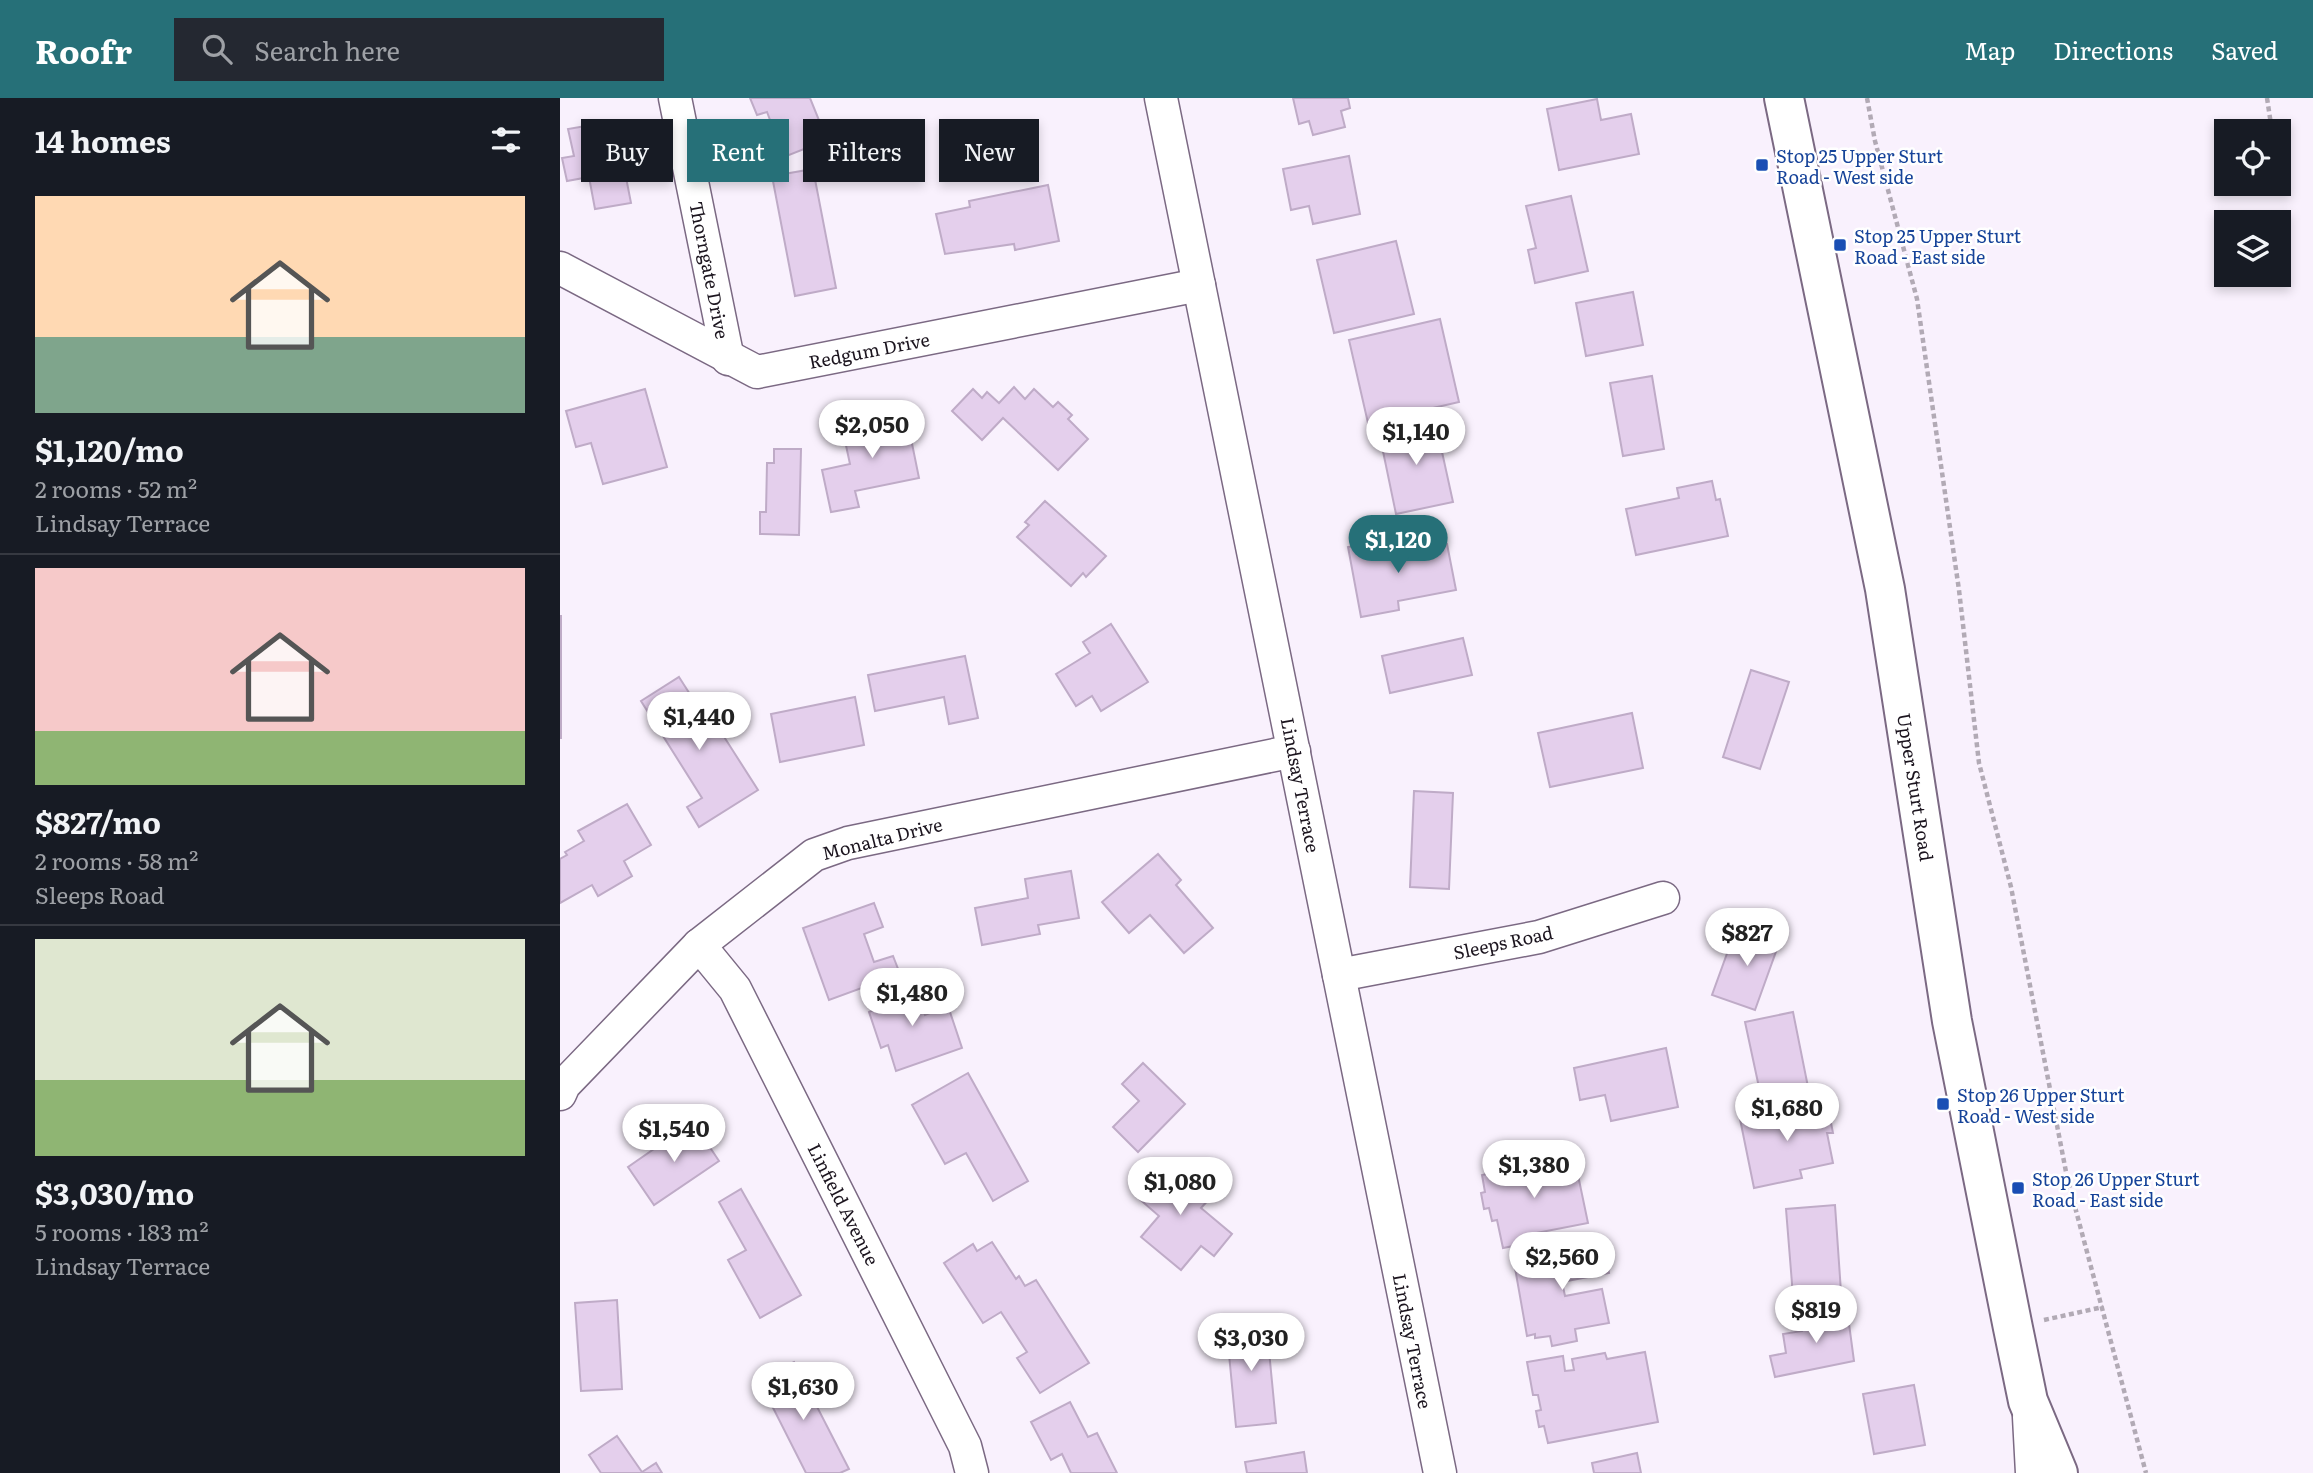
<!DOCTYPE html>
<meta charset="utf-8">
<style>
body{margin:0;font-family:Literata,serif;background:#242831;color:#f1f3f6;height:100vh;display:flex;flex-direction:column;font-size:26px;white-space:nowrap}
*{box-sizing:border-box;margin:0}
p{font-size:23px;color:#9ea1a6}
.icon{flex:none;width:38px;height:38px;fill:none;stroke:currentColor;stroke-width:2;stroke-linecap:round;stroke-linejoin:round}
.map{position:relative;flex:1;overflow:hidden}
.sheet{display:flex;flex-direction:column;background:#171b24;width:560px}
.sheet>*{flex:none}
.hud{position:absolute;left:21px;top:21px;width:665px;height:63px;display:flex;gap:14px}
.fabs{position:absolute;left:1654px;top:21px;display:grid;gap:14px}
.fabs a{display:grid;place-items:center;width:77px;height:77px;border-radius:0px;background:#171b24;box-shadow:0 4px 10px #0003;font-size:35px}
.price{position:absolute;translate:-50% -60px;padding:0 16px;border-radius:24px;background:#fff;color:#222;font-size:23px;line-height:46px;filter:drop-shadow(0 2px 4px #0008)}
.price::after{content:'';position:absolute;left:50%;top:42px;width:21px;height:16px;margin-left:-10px;background:inherit;clip-path:polygon(0 0,100% 0,50% 100%)}
.price.on{background:#267078;color:#fff}
ul{padding:0;list-style:none}
li{display:grid;align-content:center;gap:14px;height:371px;padding:0 35px}
li+li{border-top:2px solid #363941}
li span{display:grid;place-items:center;height:217px;border-radius:0px;color:#555}
li>.icon{margin-inline-start:auto}
span .icon{width:126px;height:126px;fill:#fffc;stroke-width:1}
li b{font-size:30px}
h2{display:flex;justify-content:space-between;align-items:center;height:84px;padding:0 35px;font-size:30px}
.tag{padding:0 24px;border-radius:0px;background:#171b24;box-shadow:0 4px 10px #0003;font-size:24px;line-height:63px}
.tag.on{background:#267078;color:#fff}
header{display:flex;align-items:center;gap:42px;box-sizing:border-box;height:98px;padding:0 35px;background:#267078;color:#fff}
header strong{font-size:33px}
nav{display:flex;gap:38px;margin-inline-start:auto;font-size:24px}
.search{width:490px;height:63px;background:#242831;display:flex;align-items:center;gap:18px;box-sizing:border-box;padding:0 24px;border-radius:0px;color:#9ea1a6;font-size:26px}
main{display:flex;flex:1;min-height:0}
.map>svg:first-child{display:block}
.building{fill:#e4cfec;stroke:#bfabc7;stroke-width:2}
.lines{fill:none;stroke-linecap:round;stroke-linejoin:round}
.street-casing{stroke:#7b6983;stroke-width:35}
.secondary-casing{stroke:#7b6983;stroke-width:42}
.path{stroke:#b2aab5;stroke-width:4.5;stroke-dasharray:5 3.5;stroke-linecap:butt}
.street{stroke:#fff;stroke-width:32}
.secondary{stroke:#fff;stroke-width:38}
.transit-dot{fill:#1a4fb4;stroke:#fff;stroke-width:2.5}
.labels{text-anchor:middle;dominant-baseline:central;stroke-width:5;stroke-linejoin:round;paint-order:stroke}
.transit-label{font-size:18px;fill:#164399;stroke:#fff;text-anchor:start}
.street-label{font-size:18px;fill:#1c151f;stroke:#fff}
</style>
<header>
<strong>Roofr</strong>
<div class="search"><svg class="icon" aria-label="search" viewBox="0 0 24 24"><circle cx="10" cy="10" r="6"/><path d="M15 15l6 6"/></svg>Search here</div>
<nav><a>Map</a><a>Directions</a><a>Saved</a></nav>
</header>
<main>
<section class="sheet">
<h2>14 homes<svg class="icon" aria-label="filters" viewBox="0 0 24 24"><path d="M4 7h16M4 17h16"/><circle cx="9" cy="7" r="2"/><circle cx="15" cy="17" r="2"/></svg></h2>
<ul>
<li><span style="background:linear-gradient(#ffd9b3 65%,#7fa58c 0)"><svg class="icon" aria-label="home" viewBox="0 0 24 24"><path d="M3 11l9-7 9 7M6 9v11h12V9"/></svg></span><div><b>$1,120/mo</b><p>2 rooms · 52 m²</p><p>Lindsay Terrace</p></div></li>
<li><span style="background:linear-gradient(#f6c9c9 75%,#8fb573 0)"><svg class="icon" aria-label="home" viewBox="0 0 24 24"><path d="M3 11l9-7 9 7M6 9v11h12V9"/></svg></span><div><b>$827/mo</b><p>2 rooms · 58 m²</p><p>Sleeps Road</p></div></li>
<li><span style="background:linear-gradient(#dfe7d0 65%,#8fb573 0)"><svg class="icon" aria-label="home" viewBox="0 0 24 24"><path d="M3 11l9-7 9 7M6 9v11h12V9"/></svg></span><div><b>$3,030/mo</b><p>5 rooms · 183 m²</p><p>Lindsay Terrace</p></div></li>
</ul>
</section>
<div class="map">
<svg width="1753" height="1375" viewBox="0 0 1753 1375">
<rect width="100%" height="100%" fill="#f9f1fd"/>
<g class="building">
<polygon points="190,0 250,0 267,42 224,59 207,14 197,17"/>
<polygon points="733,0 788,0 790,10 781,13 785,29 753,37 749,23 739,26"/>
<polygon points="1037,1 1041,22 1071,16 1079,56 999,72 987,11"/>
<polygon points="55,23 71,105 35,111 29,79 7,83 2,60 14,58 8,31"/>
<polygon points="789,58 800,116 753,126 749,108 731,112 723,71"/>
<polygon points="253,71 276,190 235,198 212,78"/>
<polygon points="488,87 499,143 455,152 454,146 385,156 376,116 410,109 409,103"/>
<polygon points="1011,98 1028,173 975,185 968,152 976,150 966,108"/>
<polygon points="836,143 854,216 774,235 757,162"/>
<polygon points="1073,194 1083,247 1026,258 1016,205"/>
<polygon points="880,221 899,304 808,325 789,242"/>
<polygon points="1092,278 1104,351 1063,358 1050,285"/>
<polygon points="454,289 465,301 474,291 493,309 498,304 512,317 508,321 528,341 498,372 443,320 422,342 392,313 413,291 422,300 427,294 439,305"/>
<polygon points="85,291 107,369 43,386 31,345 16,349 6,313"/>
<polygon points="346,316 359,380 295,393 299,409 271,414 262,372 290,366 282,329"/>
<polygon points="875,322 893,404 836,416 819,334"/>
<polygon points="214,351 241,351 239,437 200,436 200,414 206,414 207,365 214,365"/>
<polygon points="1152,383 1156,402 1160,401 1168,438 1076,457 1066,411 1119,400 1117,390"/>
<polygon points="485,403 546,458 526,479 523,475 511,488 457,439 469,427 465,424"/>
<polygon points="828,442 830,457 887,446 896,492 838,503 839,512 801,519 788,449"/>
<rect x="0" y="518" width="1" height="122"/>
<polygon points="551,526 588,584 541,613 532,598 516,608 496,576 530,555 523,544"/>
<polygon points="903,540 912,577 830,595 822,558"/>
<polygon points="405,558 418,620 389,626 384,599 315,613 308,577"/>
<polygon points="1191,572 1229,584 1200,671 1163,659"/>
<polygon points="119,579 156,637 161,634 198,692 139,729 127,709 142,700 81,603"/>
<polygon points="295,599 304,647 220,664 211,616"/>
<polygon points="1072,615 1083,670 990,689 978,635"/>
<polygon points="854,693 893,695 889,791 850,789"/>
<polygon points="67,706 91,747 64,763 72,778 38,798 32,787 0,805 0,761 7,757 5,754 24,743 18,733"/>
<polygon points="598,756 621,782 616,787 653,830 624,855 590,817 569,835 542,804"/>
<polygon points="511,773 519,820 478,827 480,836 422,847 415,810 468,800 465,781"/>
<polygon points="314,805 323,829 304,836 314,864 333,858 340,876 269,902 243,830"/>
<polygon points="1193,826 1222,837 1195,912 1152,897 1173,839 1187,844"/>
<polygon points="353,885 365,917 388,908 402,950 336,973 328,947 321,950 309,914 316,911 312,899"/>
<polygon points="1233,914 1250,999 1203,1008 1185,924"/>
<polygon points="1106,950 1118,1009 1051,1023 1045,997 1020,1002 1014,970"/>
<polygon points="583,965 625,1006 578,1054 553,1029 579,1003 562,986"/>
<polygon points="408,975 468,1083 433,1103 406,1055 385,1066 352,1007"/>
<polygon points="1267,1004 1273,1035 1267,1035 1273,1065 1240,1072 1242,1080 1194,1090 1180,1021"/>
<polygon points="133,1024 159,1063 94,1107 68,1069"/>
<polygon points="1014,1058 1028,1125 971,1136 973,1144 943,1150 937,1122 932,1123 929,1110 924,1111 921,1095 925,1094 922,1077"/>
<polygon points="607,1062 651,1099 641,1110 672,1136 654,1158 641,1148 621,1172 581,1139 599,1118 577,1099"/>
<polygon points="181,1091 241,1197 200,1220 168,1162 186,1152 159,1104"/>
<polygon points="1275,1107 1281,1194 1233,1198 1226,1111"/>
<polygon points="432,1144 456,1181 459,1178 465,1188 476,1182 529,1265 480,1295 457,1260 467,1254 441,1214 423,1225 384,1165 413,1146 417,1153"/>
<polygon points="1043,1144 1049,1175 1002,1184 1005,1198 1042,1191 1049,1225 1015,1231 1017,1243 992,1248 990,1238 975,1240 975,1236 967,1238 955,1170 964,1168 962,1159"/>
<polygon points="57,1202 62,1291 21,1293 15,1205"/>
<polygon points="1287,1211 1294,1263 1215,1279 1210,1258 1226,1255 1223,1236 1242,1233 1239,1221"/>
<polygon points="706,1222 716,1325 676,1329 666,1225"/>
<polygon points="1085,1254 1098,1324 988,1345 984,1328 979,1329 976,1313 981,1312 978,1297 973,1297 967,1264 1003,1258 1005,1273 1014,1272 1012,1261 1045,1255 1047,1261"/>
<polygon points="234,1264 289,1371 280,1375 246,1375 199,1282"/>
<polygon points="1354,1287 1365,1347 1314,1356 1303,1296"/>
<polygon points="510,1304 528,1339 537,1335 557,1375 511,1375 502,1356 491,1362 471,1324"/>
<polygon points="57,1338 82,1374 96,1365 102,1375 41,1375 29,1357"/>
<polygon points="744,1354 747,1375 687,1375 685,1364"/>
<polygon points="1077,1355 1081,1375 1034,1375 1032,1365"/>
</g>
<g class="lines">
<g class="street-casing">
<g id="street">
<polyline points="115,0 168,261"/>
<polyline points="601,0 880,1375"/>
<polyline points="0,170 197,274 639,187"/>
<polyline points="139,847 175,891 405,1348 412,1375"/>
<polyline points="779,877 979,839 1103,800"/>
<polyline points="0,996 4,987 139,847 254,757 288,745 734,653"/>
<polyline points="1469,1319 1472,1375"/>
</g>
</g>
<g class="secondary-casing">
<polyline id="secondary" points="1224,0 1325,491 1392,923 1453,1230 1468,1303 1498,1375"/>
</g>
<g class="path">
<polyline points="1307,0 1315,43 1357,201 1399,492 1419,665 1451,789 1507,1079 1586,1375"/>
<polyline points="1707,0 1712,33"/>
<polyline points="1484,1222 1543,1209"/>
</g>
<use href="#street" class="street"/>
<use href="#secondary" class="secondary"/>
</g>
<g class="transit-dot">
<rect x="1195" y="60" width="14" height="14" rx="3.5"/>
<rect x="1273" y="140" width="14" height="14" rx="3.5"/>
<rect x="1376" y="999" width="14" height="14" rx="3.5"/>
<rect x="1451" y="1083" width="14" height="14" rx="3.5"/>
</g>
<g class="labels">
<g class="transit-label">
<text x="1216" y="57">Stop 25 Upper Sturt<tspan x="1216" dy="21">Road - West side</tspan></text>
<text x="1294" y="137">Stop 25 Upper Sturt<tspan x="1294" dy="21">Road - East side</tspan></text>
<text x="1397" y="996">Stop 26 Upper Sturt<tspan x="1397" dy="21">Road - West side</tspan></text>
<text x="1472" y="1080">Stop 26 Upper Sturt<tspan x="1472" dy="21">Road - East side</tspan></text>
</g>
<g class="street-label">
<text transform="translate(150 172) rotate(79)">Thorngate Drive</text>
<text transform="translate(309 252) rotate(-11)">Redgum Drive</text>
<text transform="translate(741 687) rotate(79)">Lindsay Terrace</text>
<text transform="translate(1356 689) rotate(81)">Upper Sturt Road</text>
<text transform="translate(322 740) rotate(-14)">Monalta Drive</text>
<text transform="translate(943 844) rotate(-12)">Sleeps Road</text>
<text transform="translate(284 1106) rotate(63)">Linfield Avenue</text>
<text transform="translate(853 1243) rotate(79)">Lindsay Terrace</text>
</g>
</g>
</svg>
<div class="fabs">
<a><svg class="icon" aria-label="locate" viewBox="0 0 24 24"><circle cx="12" cy="12" r="6"/><path d="M12 2v4M12 18v4M2 12h4M18 12h4"/></svg></a>
<a><svg class="icon" aria-label="layers" viewBox="0 0 24 24"><path d="M12 4l9 5-9 5-9-5zM3 14l9 5 9-5"/></svg></a>
</div>
<b class="price" style="left:312px;top:362px">$2,050</b>
<b class="price" style="left:856px;top:369px">$1,140</b>
<b class="price on" style="left:838px;top:477px">$1,120</b>
<b class="price" style="left:139px;top:654px">$1,440</b>
<b class="price" style="left:1187px;top:870px">$827</b>
<b class="price" style="left:352px;top:930px">$1,480</b>
<b class="price" style="left:1227px;top:1045px">$1,680</b>
<b class="price" style="left:114px;top:1066px">$1,540</b>
<b class="price" style="left:974px;top:1102px">$1,380</b>
<b class="price" style="left:620px;top:1119px">$1,080</b>
<b class="price" style="left:1002px;top:1194px">$2,560</b>
<b class="price" style="left:1256px;top:1247px">$819</b>
<b class="price" style="left:691px;top:1275px">$3,030</b>
<b class="price" style="left:243px;top:1324px">$1,630</b>
<div class="hud">
<a class="tag">Buy</a>
<a class="tag on">Rent</a>
<a class="tag">Filters</a>
<a class="tag">New</a>
</div>
</div>
</main>
